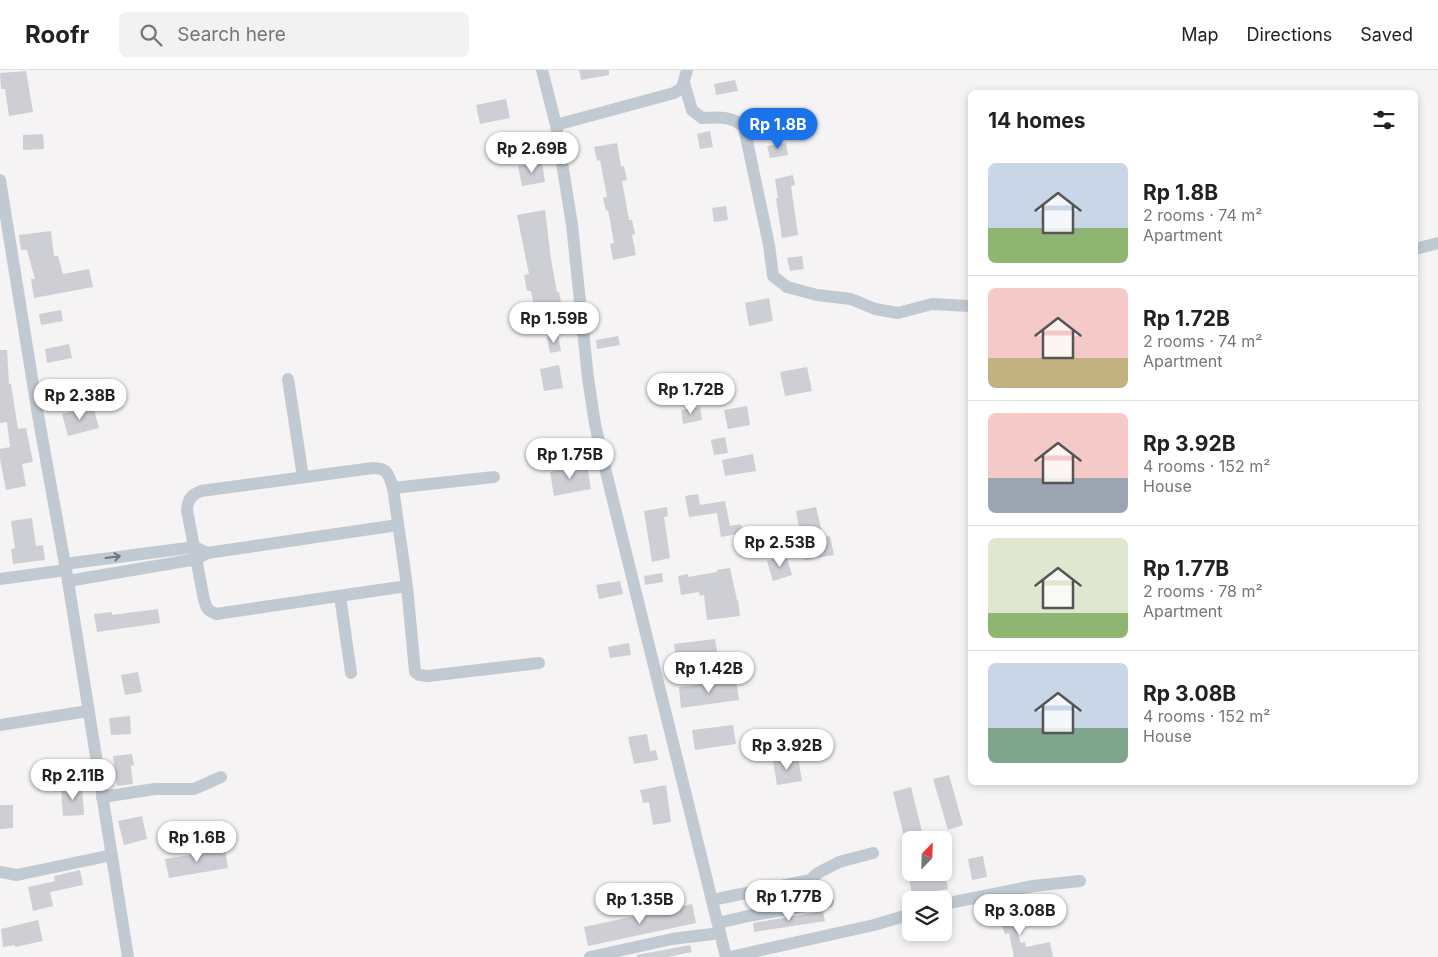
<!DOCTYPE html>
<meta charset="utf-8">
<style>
body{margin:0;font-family:Inter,sans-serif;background:#f2f2f2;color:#222;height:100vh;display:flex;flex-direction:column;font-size:19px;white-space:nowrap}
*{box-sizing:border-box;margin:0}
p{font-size:16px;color:#767676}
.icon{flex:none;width:28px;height:28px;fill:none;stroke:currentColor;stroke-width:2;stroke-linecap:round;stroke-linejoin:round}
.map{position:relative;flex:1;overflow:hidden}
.panel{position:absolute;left:968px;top:20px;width:450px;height:695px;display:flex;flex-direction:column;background:#fff;border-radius:8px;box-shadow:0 2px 8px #0003}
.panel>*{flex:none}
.needle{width:32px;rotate:23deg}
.fabs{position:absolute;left:902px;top:761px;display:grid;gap:10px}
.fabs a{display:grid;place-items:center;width:50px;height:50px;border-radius:8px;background:#fff;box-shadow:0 2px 8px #0003;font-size:25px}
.price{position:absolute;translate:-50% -42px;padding:0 11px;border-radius:18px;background:#fff;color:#222;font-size:16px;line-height:32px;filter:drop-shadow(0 1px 2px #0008)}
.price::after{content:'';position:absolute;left:50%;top:30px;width:15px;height:11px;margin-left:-8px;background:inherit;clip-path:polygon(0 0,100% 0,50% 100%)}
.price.selected{background:#1a73e8;color:#fff}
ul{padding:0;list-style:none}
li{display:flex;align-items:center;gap:15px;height:125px;padding:0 20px}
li+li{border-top:1px solid #e0e0e0}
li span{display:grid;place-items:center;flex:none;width:140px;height:100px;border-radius:8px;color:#555}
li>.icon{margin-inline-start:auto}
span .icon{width:60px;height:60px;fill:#fffc;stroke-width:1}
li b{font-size:21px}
h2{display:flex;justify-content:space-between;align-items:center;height:60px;padding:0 20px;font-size:21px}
header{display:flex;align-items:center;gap:30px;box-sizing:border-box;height:70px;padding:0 25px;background:#fff;border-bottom:1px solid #e0e0e0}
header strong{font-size:24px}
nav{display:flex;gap:28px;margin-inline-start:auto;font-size:18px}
.search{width:350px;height:45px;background:#f2f2f2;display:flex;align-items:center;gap:12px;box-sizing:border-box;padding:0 18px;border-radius:8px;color:#767676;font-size:19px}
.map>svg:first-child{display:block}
.building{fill:#cdcfd5}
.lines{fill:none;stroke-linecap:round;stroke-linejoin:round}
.minor{stroke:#c1cad2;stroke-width:12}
.oneway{stroke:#6e7983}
</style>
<header>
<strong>Roofr</strong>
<div class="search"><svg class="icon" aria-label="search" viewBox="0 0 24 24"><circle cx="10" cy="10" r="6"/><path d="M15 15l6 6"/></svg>Search here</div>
<nav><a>Map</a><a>Directions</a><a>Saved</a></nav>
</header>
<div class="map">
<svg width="1438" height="887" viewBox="0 0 1438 887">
<rect width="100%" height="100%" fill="#f5f3f3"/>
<g class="building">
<polygon points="579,0 609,0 609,5 581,10"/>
<polygon points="26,1 33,42 9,46 5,19 1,19 0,3"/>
<polygon points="735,10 738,21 716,25 714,14"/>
<polygon points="506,29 510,48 480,54 476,35"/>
<polygon points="710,61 713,77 700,79 697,64"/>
<polygon points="43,64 44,79 23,80 23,65"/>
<polygon points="617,73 621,96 624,96 627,110 622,111 629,150 632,150 635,164 632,165 636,185 613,190 610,174 614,173 608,140 606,141 603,128 607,127 600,90 597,91 594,77"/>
<polygon points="786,73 788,85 770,88 767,76"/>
<polygon points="542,92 545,112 522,116 518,96"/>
<polygon points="793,105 795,115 791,116 798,165 782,168 776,128 778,128 775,109"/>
<polygon points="726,136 728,150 714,152 712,138"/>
<polygon points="545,140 551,189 557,222 559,222 561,232 534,237 531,221 527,221 524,205 529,204 517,145"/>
<polygon points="51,161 54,186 58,186 63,204 89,199 93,217 34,228 31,209 35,209 27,180 21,180 19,165"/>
<polygon points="802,186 804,199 790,201 787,188"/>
<polygon points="769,228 773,251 749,256 745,233"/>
<polygon points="61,240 63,251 41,255 39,244"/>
<polygon points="558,265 561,281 550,283 547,267"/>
<polygon points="618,266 620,275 597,279 596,270"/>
<polygon points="69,274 72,288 47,293 45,279"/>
<polygon points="0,280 7,280 9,314 11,314 18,359 26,358 33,392 22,394 26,416 6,420 0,389 0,379 10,377 7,352 0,353"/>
<polygon points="559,295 563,318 544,321 540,299"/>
<polygon points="807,297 812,321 785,326 780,302"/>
<polygon points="93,336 99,358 68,366 62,344"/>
<polygon points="747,336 750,355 728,359 724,340"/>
<polygon points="700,337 702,350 683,354 681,340"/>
<polygon points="725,367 728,383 714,385 711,370"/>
<polygon points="753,384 756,401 725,406 722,390"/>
<polygon points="587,395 591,419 554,426 550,402"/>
<polygon points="698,424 700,435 725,431 730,456 741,454 743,463 721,467 717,443 689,447 685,426"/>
<polygon points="667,437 668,446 664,447 670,488 652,492 644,441"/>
<polygon points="816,437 823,467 830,466 834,485 805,490 796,441"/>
<polygon points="32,448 36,476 43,475 45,490 13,494 11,479 15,478 11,451"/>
<polygon points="786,485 792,505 773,511 767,491"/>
<polygon points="730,498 737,530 738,530 740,546 707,550 704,525 700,526 699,522 681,525 678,506 688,504 688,507 717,502 717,500"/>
<polygon points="662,503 663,512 645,515 644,506"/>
<polygon points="620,511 623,524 599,529 596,515"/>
<polygon points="158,539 160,553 97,562 94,544 112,542 112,545"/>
<polygon points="715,569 719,592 677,598 674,574"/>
<polygon points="629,573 631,585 610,588 608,577"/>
<polygon points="138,602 142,622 125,625 121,605"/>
<polygon points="736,610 739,630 681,638 679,617"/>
<polygon points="130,646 131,664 111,665 109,648"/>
<polygon points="733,655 736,674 695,680 692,660"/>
<polygon points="647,664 650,681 656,680 658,690 634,694 628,667"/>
<polygon points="132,684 134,695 131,696 133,714 117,716 113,686"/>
<polygon points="798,687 802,711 777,715 773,691"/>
<polygon points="949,705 963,755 948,760 933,709"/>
<polygon points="82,715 84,745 63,746 61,717"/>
<polygon points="666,715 671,752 653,755 649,732 643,733 640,720"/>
<polygon points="911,717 924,770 905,770 893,722"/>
<polygon points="0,735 13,735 13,758 0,759"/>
<polygon points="142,746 147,769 124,775 118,751"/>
<polygon points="225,779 228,798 169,808 165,789"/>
<polygon points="983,786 987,807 972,810 968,789"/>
<polygon points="80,800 83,815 50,822 53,836 33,841 28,817 55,811 54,806"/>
<polygon points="908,802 945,802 948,819 912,825"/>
<polygon points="802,820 804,828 763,835 761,828"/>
<polygon points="1005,830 1021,873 1025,872 1026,877 1050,872 1053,887 1014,887 1009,863 1005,864 993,832"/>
<polygon points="692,834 696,853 588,876 584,857"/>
<polygon points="823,841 825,851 754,862 753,853"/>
<polygon points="38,850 43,871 15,877 15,875 3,877 1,859"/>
<polygon points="690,875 692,882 668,887 637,887 637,885"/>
</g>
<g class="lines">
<g class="minor">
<polyline points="542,0 556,55 572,155 588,308 595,354 605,398 726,887"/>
<path d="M684,13L692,40L702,48C718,47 732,46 744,57L769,175L773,206L787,217L817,225L851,229L875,239L898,243L932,234L970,236"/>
<polyline points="556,55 674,23 682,18 687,0"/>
<polyline points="0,110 38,345 68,511 128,887"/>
<polyline points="1415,179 1438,173"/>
<polyline points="288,309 303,407"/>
<polyline points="393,418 494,407"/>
<polyline points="207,483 398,455"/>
<polyline points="65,494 195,477 207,483 197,489 68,511"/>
<polyline points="0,509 66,500"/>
<path d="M407,516L216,544L210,541L207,538L204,530L187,440C188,429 191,425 201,421L373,398C388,398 389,405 393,418L407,516L415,602L419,605L428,606L539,593"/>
<polyline points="340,526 351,603"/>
<polyline points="0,655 88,641"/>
<polyline points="102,727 155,719 194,719 221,707"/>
<polyline points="0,802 17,805 112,785"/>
<polyline points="712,830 810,810 818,803 839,792 873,783"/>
<polyline points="944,834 1033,816 1080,811"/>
<polyline points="718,853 748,846 828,832"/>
<polyline points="590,887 672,869 720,863"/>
<polyline points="730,887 874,855 911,844"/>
</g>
</g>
<defs><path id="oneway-shaft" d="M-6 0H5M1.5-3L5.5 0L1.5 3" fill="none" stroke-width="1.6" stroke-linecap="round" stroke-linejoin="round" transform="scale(1.25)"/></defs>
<use class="oneway" href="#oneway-shaft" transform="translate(113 487) rotate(-7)"/>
</svg>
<div class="fabs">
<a><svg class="needle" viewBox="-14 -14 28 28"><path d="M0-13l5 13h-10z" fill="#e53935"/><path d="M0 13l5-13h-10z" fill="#767676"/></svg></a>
<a><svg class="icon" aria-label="layers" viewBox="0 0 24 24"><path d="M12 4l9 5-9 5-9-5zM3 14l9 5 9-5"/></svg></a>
</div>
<b class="price selected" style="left:778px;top:80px">Rp 1.8B</b>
<b class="price" style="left:532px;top:104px">Rp 2.69B</b>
<b class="price" style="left:554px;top:274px">Rp 1.59B</b>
<b class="price" style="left:691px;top:345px">Rp 1.72B</b>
<b class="price" style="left:80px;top:351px">Rp 2.38B</b>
<b class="price" style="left:570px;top:410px">Rp 1.75B</b>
<b class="price" style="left:780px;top:498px">Rp 2.53B</b>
<b class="price" style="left:709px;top:624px">Rp 1.42B</b>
<b class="price" style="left:787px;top:701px">Rp 3.92B</b>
<b class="price" style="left:73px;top:731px">Rp 2.11B</b>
<b class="price" style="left:197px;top:793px">Rp 1.6B</b>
<b class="price" style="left:789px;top:852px">Rp 1.77B</b>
<b class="price" style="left:640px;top:855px">Rp 1.35B</b>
<b class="price" style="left:1020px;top:866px">Rp 3.08B</b>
<section class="panel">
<h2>14 homes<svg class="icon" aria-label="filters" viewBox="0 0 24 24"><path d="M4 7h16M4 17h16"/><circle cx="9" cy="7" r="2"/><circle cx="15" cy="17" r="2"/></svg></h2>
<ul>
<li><span style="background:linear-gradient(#c9d6e8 65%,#8fb573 0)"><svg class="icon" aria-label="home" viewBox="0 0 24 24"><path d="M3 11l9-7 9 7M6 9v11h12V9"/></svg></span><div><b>Rp 1.8B</b><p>2 rooms · 74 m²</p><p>Apartment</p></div></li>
<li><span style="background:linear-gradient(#f6c9c9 70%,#c2b280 0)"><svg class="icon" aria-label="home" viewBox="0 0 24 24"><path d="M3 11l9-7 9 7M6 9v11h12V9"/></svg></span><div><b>Rp 1.72B</b><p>2 rooms · 74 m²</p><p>Apartment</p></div></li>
<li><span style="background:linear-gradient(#f6c9c9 65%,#9aa5b1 0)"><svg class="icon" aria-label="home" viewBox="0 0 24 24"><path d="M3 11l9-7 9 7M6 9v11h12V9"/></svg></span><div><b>Rp 3.92B</b><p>4 rooms · 152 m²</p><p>House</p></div></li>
<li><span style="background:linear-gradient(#dfe7d0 75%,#8fb573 0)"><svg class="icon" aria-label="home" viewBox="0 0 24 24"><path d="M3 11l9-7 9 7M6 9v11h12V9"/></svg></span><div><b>Rp 1.77B</b><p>2 rooms · 78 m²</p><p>Apartment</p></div></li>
<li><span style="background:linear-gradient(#c9d6e8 65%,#7fa58c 0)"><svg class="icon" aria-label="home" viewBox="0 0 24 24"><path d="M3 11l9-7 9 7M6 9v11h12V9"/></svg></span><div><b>Rp 3.08B</b><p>4 rooms · 152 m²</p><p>House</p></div></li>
</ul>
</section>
</div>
